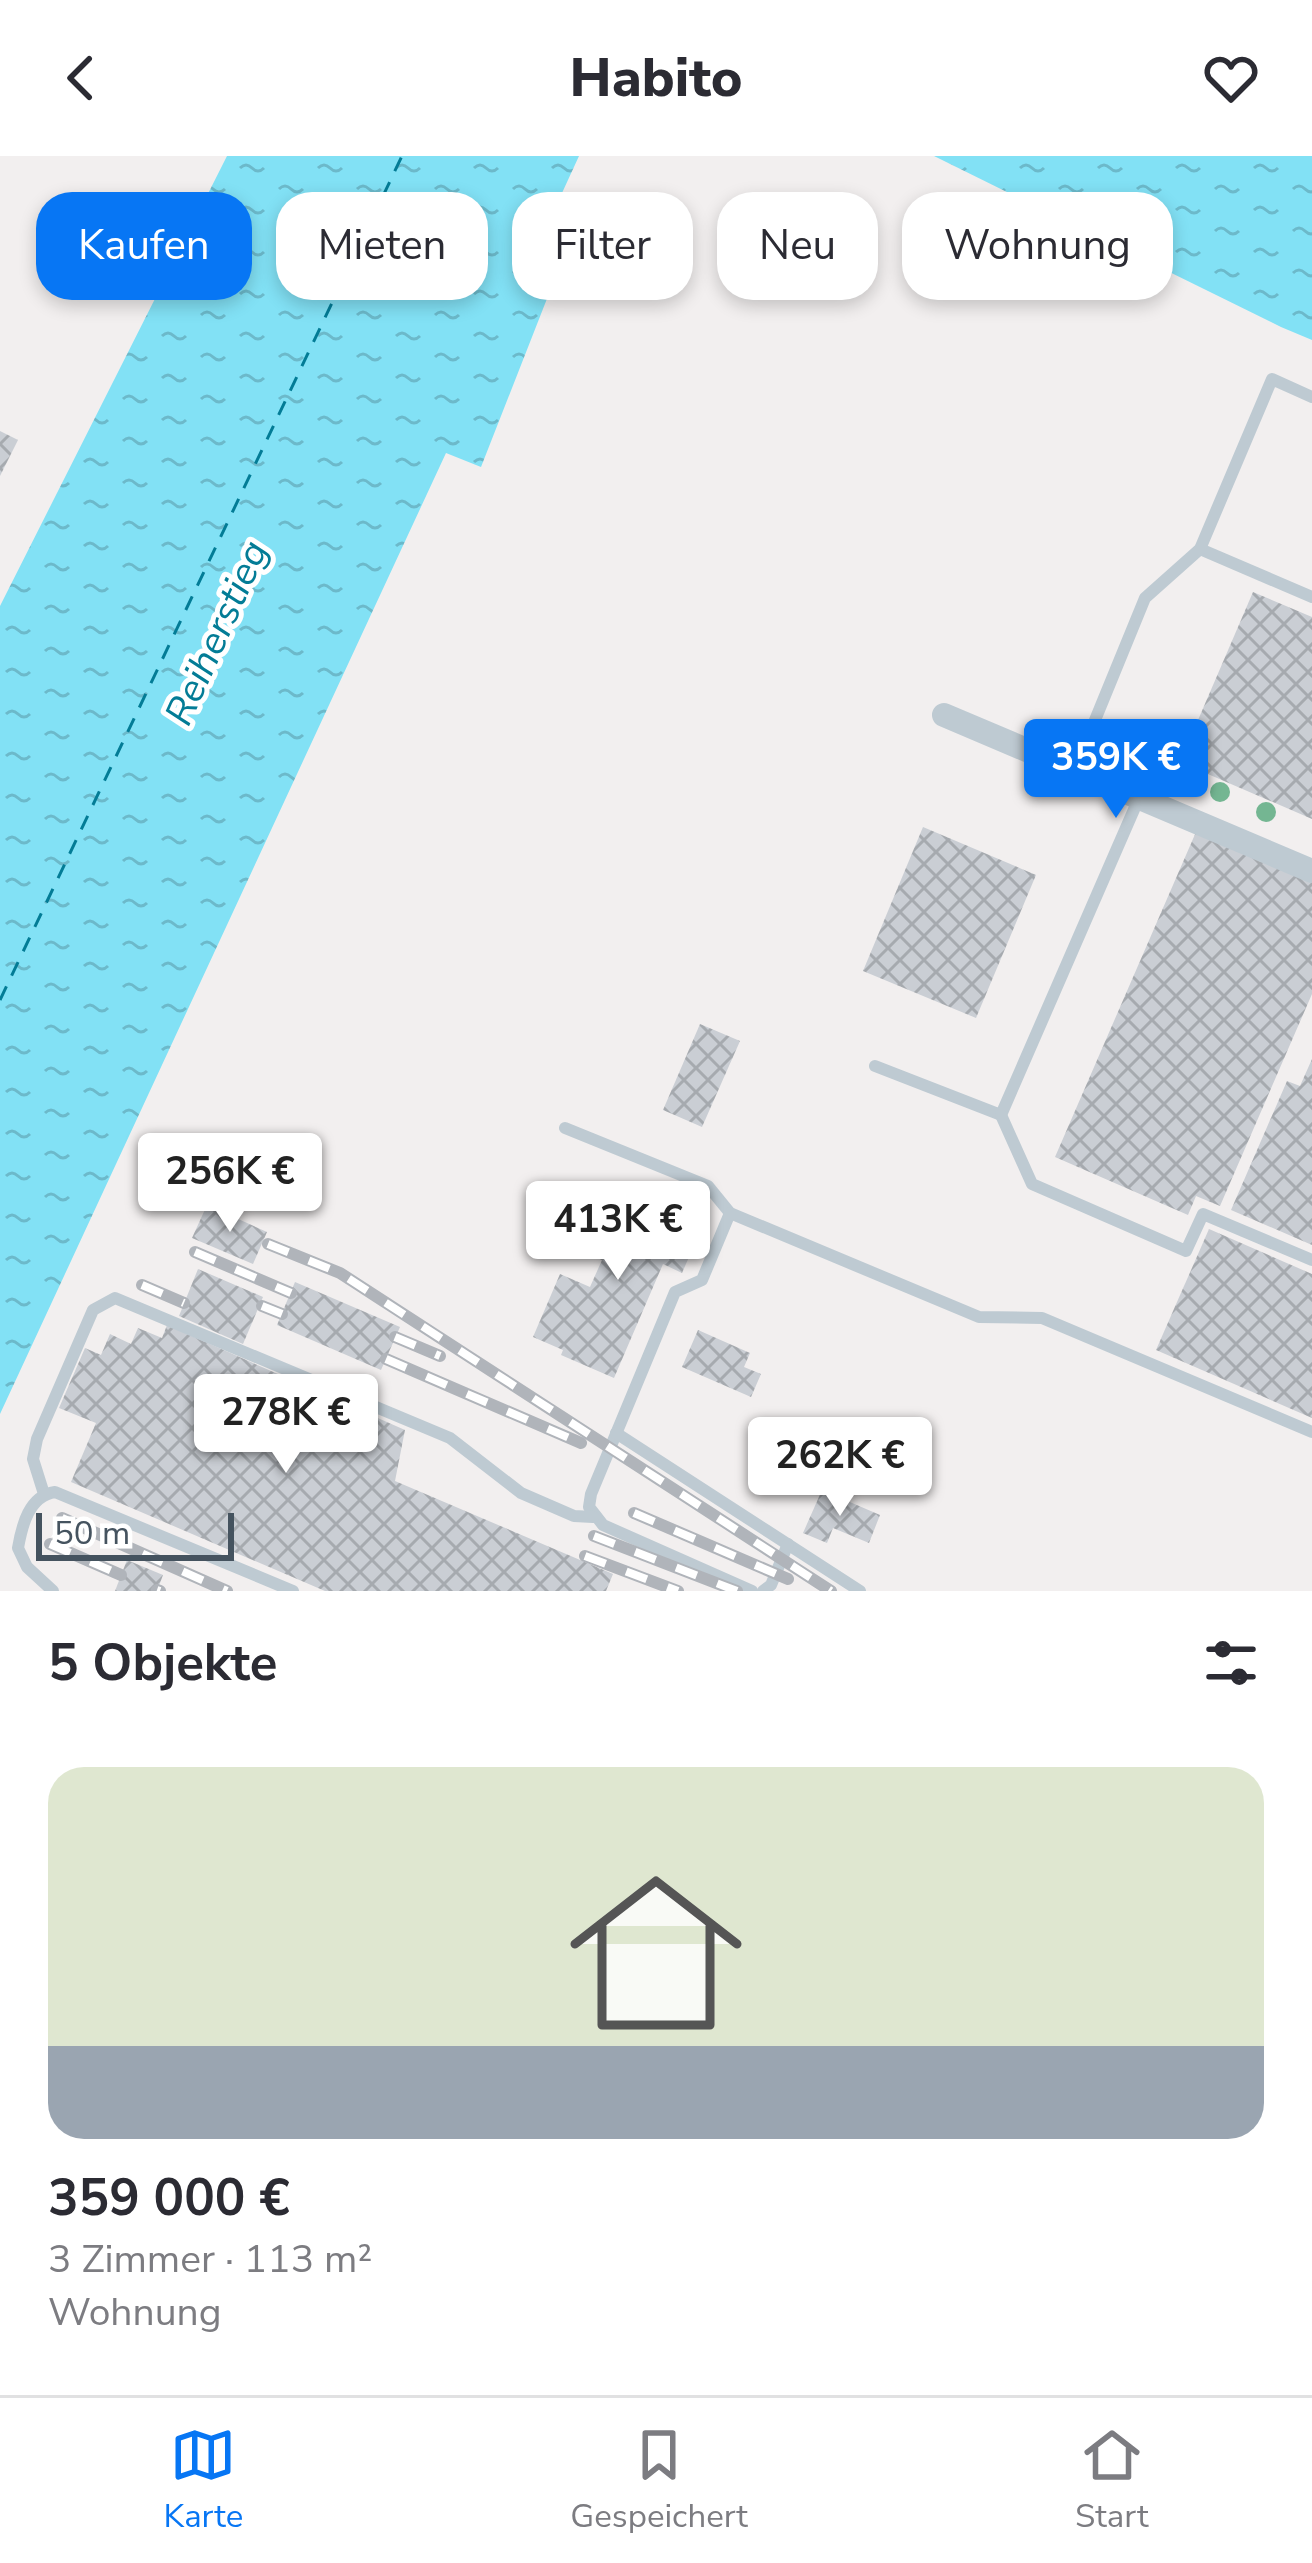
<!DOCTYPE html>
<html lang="de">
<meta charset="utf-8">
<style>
body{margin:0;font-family:"Nunito Sans",sans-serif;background:#f2f2f3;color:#2b2b33;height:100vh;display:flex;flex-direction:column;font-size:45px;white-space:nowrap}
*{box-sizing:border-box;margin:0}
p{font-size:39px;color:#7c7c81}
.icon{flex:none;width:66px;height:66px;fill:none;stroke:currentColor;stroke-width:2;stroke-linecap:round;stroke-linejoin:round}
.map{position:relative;height:1435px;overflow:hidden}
.panel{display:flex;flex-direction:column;background:#fff;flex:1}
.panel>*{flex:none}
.banner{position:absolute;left:36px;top:36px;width:1242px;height:108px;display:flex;gap:24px}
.scale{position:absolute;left:36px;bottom:30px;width:198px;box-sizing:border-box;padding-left:12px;border:6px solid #45535f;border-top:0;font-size:33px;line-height:42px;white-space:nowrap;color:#45535f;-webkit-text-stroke:9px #fff;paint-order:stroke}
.price{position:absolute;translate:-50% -102px;padding:0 27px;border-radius:12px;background:#fff;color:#222;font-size:39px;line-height:78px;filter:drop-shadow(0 3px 6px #0008)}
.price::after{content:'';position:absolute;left:50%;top:72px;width:36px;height:27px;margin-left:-18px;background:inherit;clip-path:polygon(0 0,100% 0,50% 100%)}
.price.current{background:#0776f4;color:#fff}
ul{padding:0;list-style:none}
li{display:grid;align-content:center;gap:24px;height:636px;padding:0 48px}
li span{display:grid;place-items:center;height:372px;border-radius:36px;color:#555}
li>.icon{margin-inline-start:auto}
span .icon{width:216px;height:216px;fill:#fffc;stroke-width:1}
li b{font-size:51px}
h2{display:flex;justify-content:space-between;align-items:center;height:144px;padding:0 48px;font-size:51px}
.tag{padding:0 42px;border-radius:36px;background:#fff;box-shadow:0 6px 18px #0003;font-size:42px;line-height:108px}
.tag.current{background:#0776f4;color:#fff}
header{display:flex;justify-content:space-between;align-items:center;height:156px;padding:0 48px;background:#fff;font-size:54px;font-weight:800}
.menu{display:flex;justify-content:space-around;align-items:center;height:168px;border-top:3px solid #e1e1e2;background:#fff;font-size:33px;color:#7c7c81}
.menu a{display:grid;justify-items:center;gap:6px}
.menu .current{color:#0776f4}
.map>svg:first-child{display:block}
.water{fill:url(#water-ripples)}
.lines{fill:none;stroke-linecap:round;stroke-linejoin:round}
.ferry{stroke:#037c96;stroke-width:3;stroke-dasharray:15 12;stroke-linecap:butt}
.building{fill:url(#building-cross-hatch)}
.service{stroke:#becad2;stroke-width:12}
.minor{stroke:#becad2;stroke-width:24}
.rail-casing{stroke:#b0b4ba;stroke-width:12}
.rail{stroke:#fff;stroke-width:8;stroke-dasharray:22;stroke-linecap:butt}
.tree{fill:#74b692}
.labels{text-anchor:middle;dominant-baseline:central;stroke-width:10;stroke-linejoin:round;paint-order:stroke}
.water-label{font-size:39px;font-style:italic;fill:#037c96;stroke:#fff}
</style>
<header><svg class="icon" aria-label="back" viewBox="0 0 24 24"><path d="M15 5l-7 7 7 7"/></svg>Habito<svg class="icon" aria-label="heart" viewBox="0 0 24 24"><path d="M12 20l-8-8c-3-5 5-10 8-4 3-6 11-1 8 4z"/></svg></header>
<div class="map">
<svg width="1312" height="1435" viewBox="0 0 1312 1435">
<defs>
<pattern id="water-ripples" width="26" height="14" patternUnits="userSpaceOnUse" patternTransform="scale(3)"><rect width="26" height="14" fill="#82e1f5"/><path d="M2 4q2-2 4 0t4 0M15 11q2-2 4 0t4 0" fill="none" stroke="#6cb9ca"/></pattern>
<pattern id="building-cross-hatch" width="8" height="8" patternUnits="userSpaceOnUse" patternTransform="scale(3)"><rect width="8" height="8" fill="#caced4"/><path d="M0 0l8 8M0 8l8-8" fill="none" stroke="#a6aaaf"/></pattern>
</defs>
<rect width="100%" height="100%" fill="#f2efef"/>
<g class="water">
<polygon points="227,0 579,0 523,122 550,135 481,311 446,297 0,1258 0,450"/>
<polygon points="934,0 1312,0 1312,184 1281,171"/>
</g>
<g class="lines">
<polyline class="ferry" points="0,844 402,0"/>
</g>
<g class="building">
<polygon points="0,275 18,284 0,320"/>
<polygon points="1253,436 1312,461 1312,663 1180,606"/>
<polygon points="923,671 1036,719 976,862 863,815"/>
<polygon points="1196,676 1312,726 1312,838 1220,1050 1196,1040 1188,1059 1055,1001"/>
<polygon points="700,868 740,885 702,971 663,954"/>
<polygon points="1312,903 1312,1089 1231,1054 1287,925 1300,930"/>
<polygon points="660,1035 689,1047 688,1052 707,1060 682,1117 663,1108 614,1222 561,1199 563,1194 533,1181 560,1118 590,1131 602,1104 573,1092 581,1074 609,1086 626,1047 650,1057"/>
<polygon points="207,1049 267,1076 253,1108 192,1082"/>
<polygon points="1209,1073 1312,1118 1312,1262 1156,1194"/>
<polygon points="198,1113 263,1141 243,1188 179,1160"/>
<polygon points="295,1126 400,1171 381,1214 277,1169"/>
<polygon points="167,1169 405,1274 395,1325 613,1418 606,1435 325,1435 71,1326 96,1267 59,1252 85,1192 101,1199 110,1178 131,1188 138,1172 162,1182"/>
<polygon points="698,1174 750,1197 744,1211 761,1218 751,1241 682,1211"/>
<polygon points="822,1334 880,1359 869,1387 833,1372 827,1387 803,1377"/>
<polygon points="127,1404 163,1419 157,1435 115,1435"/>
</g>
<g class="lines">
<g class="service">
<polyline points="1200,393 1312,441"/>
<polyline points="1075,613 1145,442 1200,393 1272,223 1312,241"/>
<polyline points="875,910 1001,959 1139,642"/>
<polyline points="1001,959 1032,1028 1186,1095 1203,1058 1312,1104"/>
<polyline points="565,972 708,1030 730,1057 979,1161 1042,1162 1312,1276"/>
<polyline points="730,1057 702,1124 675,1136 591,1338 589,1351 603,1369 752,1435"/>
<polyline points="616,1277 860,1435"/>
<polyline points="44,1338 33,1303 37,1283 93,1154 115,1142 450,1282 521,1337 574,1360 593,1361"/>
<path d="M53,1435L27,1411L18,1392C22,1369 29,1340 55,1336L293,1435"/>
<polyline points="763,1435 771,1429 788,1388"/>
</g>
<polyline class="minor" points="944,559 1312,715"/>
<g class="rail-casing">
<g id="rail">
<polyline points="268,1088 340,1117 831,1435"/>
<polyline points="195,1096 291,1137"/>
<polyline points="142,1129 184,1147"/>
<polyline points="262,1150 282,1158"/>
<polyline points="395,1181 440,1200"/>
<polyline points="386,1203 581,1287"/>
<polyline points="634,1357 788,1423"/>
<polyline points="62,1362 227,1435"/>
<polyline points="594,1380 737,1435"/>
<polyline points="50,1388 121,1419"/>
<polyline points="585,1400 678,1435"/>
<polyline points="157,1434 160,1435"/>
</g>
</g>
<use href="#rail" class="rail"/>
</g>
<g class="tree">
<circle cx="1128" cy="598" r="10"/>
<circle cx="1174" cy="616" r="10"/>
<circle cx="1220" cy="636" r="10"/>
<circle cx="1266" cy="656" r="10"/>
</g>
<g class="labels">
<g class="water-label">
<text transform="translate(217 477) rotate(-66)">Reiherstieg</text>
</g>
</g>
</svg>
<div class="scale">50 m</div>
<b class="price current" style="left:1116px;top:665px">359K €</b>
<b class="price" style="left:230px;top:1079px">256K €</b>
<b class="price" style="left:618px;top:1127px">413K €</b>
<b class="price" style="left:286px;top:1320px">278K €</b>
<b class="price" style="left:840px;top:1363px">262K €</b>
<div class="banner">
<a class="tag current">Kaufen</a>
<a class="tag">Mieten</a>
<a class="tag">Filter</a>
<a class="tag">Neu</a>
<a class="tag">Wohnung</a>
</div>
</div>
<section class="panel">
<h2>5 Objekte<svg class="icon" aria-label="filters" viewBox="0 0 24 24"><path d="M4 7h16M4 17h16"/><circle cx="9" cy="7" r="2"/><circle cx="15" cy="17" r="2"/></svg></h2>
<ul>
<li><span style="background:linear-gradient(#dfe7d0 75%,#9aa5b1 0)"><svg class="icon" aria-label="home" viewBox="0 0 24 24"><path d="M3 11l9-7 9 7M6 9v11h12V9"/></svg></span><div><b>359 000 €</b><p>3 Zimmer · 113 m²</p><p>Wohnung</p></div></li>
</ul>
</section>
<nav class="menu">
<a class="current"><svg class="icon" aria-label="map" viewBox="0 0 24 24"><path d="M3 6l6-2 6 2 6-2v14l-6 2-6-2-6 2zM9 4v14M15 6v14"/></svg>Karte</a>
<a><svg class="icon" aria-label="saved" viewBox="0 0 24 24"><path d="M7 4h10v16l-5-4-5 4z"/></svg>Gespeichert</a>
<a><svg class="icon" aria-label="home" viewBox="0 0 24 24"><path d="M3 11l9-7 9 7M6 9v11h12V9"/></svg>Start</a>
</nav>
